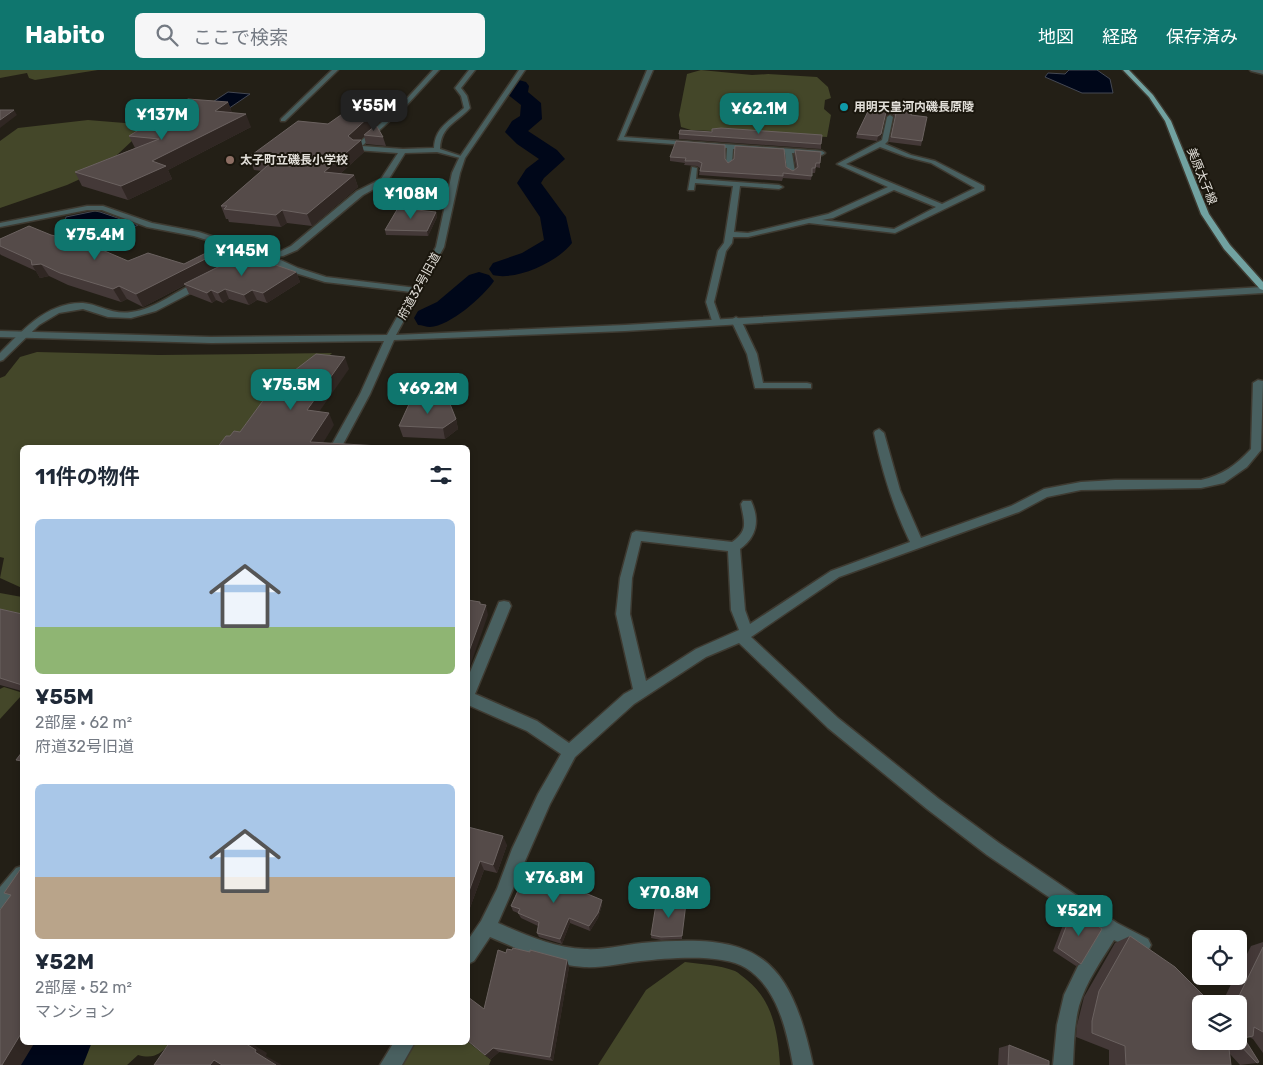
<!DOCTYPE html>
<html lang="ja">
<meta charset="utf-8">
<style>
body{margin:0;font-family:Rubik,"Noto Sans JP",sans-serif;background:#f6f6f7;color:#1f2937;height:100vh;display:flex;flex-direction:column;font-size:19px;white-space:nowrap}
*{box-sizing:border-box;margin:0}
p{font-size:16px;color:#747a83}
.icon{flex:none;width:28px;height:28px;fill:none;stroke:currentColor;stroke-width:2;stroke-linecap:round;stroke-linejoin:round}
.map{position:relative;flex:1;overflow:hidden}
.side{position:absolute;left:20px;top:375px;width:450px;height:600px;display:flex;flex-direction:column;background:#fff;border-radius:8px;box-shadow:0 2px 8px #0003}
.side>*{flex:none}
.buttons{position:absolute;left:1192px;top:860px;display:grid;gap:10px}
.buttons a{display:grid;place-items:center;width:55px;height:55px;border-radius:8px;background:#fff;box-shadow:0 2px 8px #0003;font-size:25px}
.price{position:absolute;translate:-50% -42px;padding:0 11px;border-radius:10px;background:#0f766e;color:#fff;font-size:16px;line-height:32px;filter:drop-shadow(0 1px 2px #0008)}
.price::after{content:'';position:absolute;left:50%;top:30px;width:15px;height:11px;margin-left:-8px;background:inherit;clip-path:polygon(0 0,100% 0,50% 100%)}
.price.current{background:#222;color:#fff}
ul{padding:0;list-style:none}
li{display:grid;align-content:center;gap:10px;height:265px;padding:0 15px}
li span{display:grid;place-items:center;height:155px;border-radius:8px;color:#555}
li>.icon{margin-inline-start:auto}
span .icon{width:90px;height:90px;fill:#fffc;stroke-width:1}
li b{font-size:21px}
h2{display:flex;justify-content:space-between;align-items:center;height:60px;padding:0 15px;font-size:21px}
header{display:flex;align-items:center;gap:30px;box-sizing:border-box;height:70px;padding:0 25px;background:#0f766e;color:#fff}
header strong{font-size:24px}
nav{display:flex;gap:28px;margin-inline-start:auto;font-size:18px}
.search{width:350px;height:45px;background:#f6f6f7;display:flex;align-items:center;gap:12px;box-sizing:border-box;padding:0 18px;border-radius:8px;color:#747a83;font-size:19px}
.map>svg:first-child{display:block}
.green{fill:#444729}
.water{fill:#000719;stroke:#444853}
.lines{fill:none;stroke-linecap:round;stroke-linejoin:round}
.river{fill:#000719;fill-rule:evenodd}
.minor-casing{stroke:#3e3a31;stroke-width:3}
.tertiary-casing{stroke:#3e3a31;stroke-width:3}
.primary-casing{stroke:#3e3a31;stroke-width:3}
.minor{fill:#496060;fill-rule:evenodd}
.tertiary{fill:#496060;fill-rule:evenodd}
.primary{fill:#71a2a1;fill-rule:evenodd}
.wall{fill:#443938}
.shaded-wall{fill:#302723}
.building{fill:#554b49;stroke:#6b6260}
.culture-dot{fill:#0f9aa8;stroke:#1a160d;stroke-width:2}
.education-dot{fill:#8d6e63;stroke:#1a160d;stroke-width:2}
.labels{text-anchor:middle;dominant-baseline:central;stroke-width:4;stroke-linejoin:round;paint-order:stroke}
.far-poi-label{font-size:12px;font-weight:bold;fill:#e2dfd9;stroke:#1a160d;text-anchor:start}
.far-street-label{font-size:12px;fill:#e2dfd9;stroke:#1a160d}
</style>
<header>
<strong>Habito</strong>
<div class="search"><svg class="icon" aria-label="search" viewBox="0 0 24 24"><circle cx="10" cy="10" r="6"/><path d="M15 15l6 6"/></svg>ここで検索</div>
<nav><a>地図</a><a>経路</a><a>保存済み</a></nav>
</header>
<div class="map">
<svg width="1263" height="995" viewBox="0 0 1263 995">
<rect width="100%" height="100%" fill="#231f16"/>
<g class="green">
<polygon points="0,0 98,0 35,10 29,8 27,3 0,8"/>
<polygon points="701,0 752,5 768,4 817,7 828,17 831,28 825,30 824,39 831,45 827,67 691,60 681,57 679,45 687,4"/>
<polygon points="88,50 149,55 102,99 67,115 0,138 0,71 18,58"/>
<polygon points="37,282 159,285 332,283 233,377 22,378 22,518 0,508 4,488 0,487 0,308 5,306 20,287"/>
<polygon points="0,523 22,527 22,543 16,545 0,543"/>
<polygon points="4,617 20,622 21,626 0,649 0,619"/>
<path d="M685,892C701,894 719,895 735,901C739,903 743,907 747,910C773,931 778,963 780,995H598L646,920Z"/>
<polygon points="410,972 468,972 491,990 489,995 393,995"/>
<path d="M74,973H170C160,985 153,989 138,985L127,995H57Z"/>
</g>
<g class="water">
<polygon points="1069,0 1097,0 1110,9 1113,23 1082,23 1045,7 1048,3 1065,4"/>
<polygon points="228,22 250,24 225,41 202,39"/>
<polygon points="95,141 100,142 138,155 108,170 96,172 65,151 66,147"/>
</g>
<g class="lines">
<g class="river">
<path d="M519,10L526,12L529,16L528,22L541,33L542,49L528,61L557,80L565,89L544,108L541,113L566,147L572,173C558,192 516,211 493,205L489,199L493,193L522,183L544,170L540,147L517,113L526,99L539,89L517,74L505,62L512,51L520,46L521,35L507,24L512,12Z"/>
<path d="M479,202L489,205L494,211C483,227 450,256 430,257C426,257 422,255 418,255L414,248L418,241L437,232L469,205Z"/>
<polygon points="22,968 22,972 92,972 83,995 10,995"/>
</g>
<g class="minor-casing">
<g id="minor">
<polygon points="332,0 338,0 285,51 281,51 281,49"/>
<path d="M433,0H439L405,37L362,76L403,79L434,78C435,57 450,51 464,38L461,26L455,18L469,0H475L461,18L467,26L470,38C457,53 441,55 440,79L464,87V89L437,82L405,83L387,112L363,125L297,180L283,186L274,187L298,198L326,207L417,218L421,221L420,223L325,212L292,202L262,188L235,195V191L255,185L194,166L147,157L102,140H87L0,157V153L87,136H103L152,153L199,162L263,183L279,182L291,176L357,121L381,109L398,83L356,80L353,78L401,35Z"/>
<polygon points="647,0 653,0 624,67 822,81 825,83 822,85 792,83 795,102 791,104 787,102 785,82 733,79 732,94 729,96 726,94 727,78 618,70"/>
<polygon points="1250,0 1263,0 1263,4 1251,1"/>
<path d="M890,45L893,47L888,71L885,74L911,85L935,91L984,116V120L895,163L809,153L748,167H733L732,173L726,181L714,232L721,252L716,255L713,254L706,232L718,181L724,173L733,116L695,113L694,120H688L692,97L697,98L696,109L779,115L783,117L779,119L740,116L734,162L748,163L828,144L888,117L837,94L882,70L887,47ZM880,77L907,87L931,93L975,118L942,134L846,94ZM894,120L936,137L894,159L822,150L833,148Z"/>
<path d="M201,211L205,214L204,216L156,241L131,248L108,247L83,239L59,243L39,255L3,290L0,291V283C23,260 47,232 83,233C98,234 112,245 131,242C157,239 177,219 201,211Z"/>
<polygon points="736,247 741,250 757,284 763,313 807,313 811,314 811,318 755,318 747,284 731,250"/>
<path d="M1258,310L1263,311L1261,380L1247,397L1224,413L1201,418L1081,420L1047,427L1019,442L839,507L751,567L838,648L939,729L999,773L1117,853L1148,869L1151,875L1148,881L1142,884L1114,870C1101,891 1086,912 1079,936C1074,955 1074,975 1073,995H1053L1057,955L1064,925L1078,896L1099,861L987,785L927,739L828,658L739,573L706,587L634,634L575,687L550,734L498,853C526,865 554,878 585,879C605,880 623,875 642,873C754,863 789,882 813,995H793C787,962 778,918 746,898C722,883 669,888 641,891C622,893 603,898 584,897C551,895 521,880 490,867L474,891L468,894V870L481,851L497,819L512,779L538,724L561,684L527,661L468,635V607L499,532L504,531L509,532L511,536L475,624L537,651L569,673L624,624L633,619L616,544L620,508L632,463L636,461L732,472C749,460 744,452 741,434L743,431H751C760,450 757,467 740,479L745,540L750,554L831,501L910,472C893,437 882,401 874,363L875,361L879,359L884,363L900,420L921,468L1011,436L1044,419L1081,412L1115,410H1201C1223,405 1236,395 1251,379L1253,313ZM641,471L728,481L731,540L739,560L696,579L646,611L630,544L632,508Z"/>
<polygon points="394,972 415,972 402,995 380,995"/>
</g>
</g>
<g class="tertiary-casing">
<g id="tertiary">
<polygon points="519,0 525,0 465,88 460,103 444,177 396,265 625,255 1263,217 1263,223 625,261 394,270 370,324 341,378 330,378 360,324 384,271 211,273 0,267 0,261 211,267 387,265 436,177 452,103 459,88"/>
<polygon points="22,796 22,816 6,836 0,839 0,817 16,798"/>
</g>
</g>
<g class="primary-casing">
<polygon id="primary" points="1123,0 1129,0 1153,25 1171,51 1209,144 1230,175 1263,212 1263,220 1260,219 1224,179 1201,144 1165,51 1149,27"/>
</g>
<use href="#minor" class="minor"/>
<use href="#tertiary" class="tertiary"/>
<use href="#primary" class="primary"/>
</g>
<g class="wall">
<polygon points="228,32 232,43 251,57 168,100 172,109 128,130 82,116 75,102 135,78 129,66"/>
<polygon points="872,33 913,38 911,45 922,71 921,76 889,72 895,47 891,43 885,47 880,69 877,71 856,68 857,64"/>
<polygon points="371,45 374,56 383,67 386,76 366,74 364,66 359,70 364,82 340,104 354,105 358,117 312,156 287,153 281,157 229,152 228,149 226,149 221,136 262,101 254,100 249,87 328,54"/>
<polygon points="679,64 821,74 821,79 679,69"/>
<polygon points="795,80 820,93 820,98 816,97 815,103 812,103 811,110 783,108 782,111 699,105 700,98 697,96 684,95 685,93 670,91 670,87 725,89 728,93 786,97 793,101 796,98 794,85"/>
<polygon points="436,142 437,147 428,166 386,165 385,160"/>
<polygon points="51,165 128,191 184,194 229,177 234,189 296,202 300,212 267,233 257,230 249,235 229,229 223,233 216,230 212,233 189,224 185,215 143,237 127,229 121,232 68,215 49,206 40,208 36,201 1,185 0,184 0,169"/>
<polygon points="456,349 458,359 445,369 403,367 399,356"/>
<polygon points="0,539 22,544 22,621 0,615"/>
<polygon points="468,757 507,775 497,803 484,800 468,843"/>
<polygon points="657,828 682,866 682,869 661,870 651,868"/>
<polygon points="602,835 598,848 590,861 570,853 562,874 539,867 537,863 538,856 521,848 518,843 513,841 511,836"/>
<polygon points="1073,839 1081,894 1076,896 1053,881 1068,842"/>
<polygon points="1130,866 1201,971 1239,971 1239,934 1218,934 1222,933 1235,906 1239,906 1239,900 1251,876 1263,872 1263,983 1253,969 1249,967 1244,968 1257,993 1240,995 1230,984 1231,995 1109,995 1109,980 1076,967 1077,955 1084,927 1115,873"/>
<polygon points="506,883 567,890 569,897 553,991 499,982 491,989 485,985 484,939"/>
<polygon points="1009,975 1049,995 998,995 999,978"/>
</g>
<g class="shaded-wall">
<polygon points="228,32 233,45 215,41"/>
<polygon points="892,39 891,43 885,47 886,42"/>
<polygon points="14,40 17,45 0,58 0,50"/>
<polygon points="246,44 251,57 168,100 172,109 128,130 121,116 152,91"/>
<polygon points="371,45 374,57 351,78 348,66"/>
<polygon points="881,64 880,69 877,71 878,66"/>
<polygon points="361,70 364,82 328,115 324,102"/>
<polygon points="354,105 358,117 312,156 307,144"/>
<polygon points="282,140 287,153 281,157 276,145"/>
<polygon points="436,142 437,147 428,166 427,161"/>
<polygon points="229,177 234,189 143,237 136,224"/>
<polygon points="41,194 49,206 40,208 32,195"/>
<polygon points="296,202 300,212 267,233 263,223"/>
<polygon points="119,216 127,229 121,232 113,219"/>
<polygon points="225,219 229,229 223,233 218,223"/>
<polygon points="211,220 216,230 212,233 207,223"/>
<polygon points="252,220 257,230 249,235 244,225"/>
<polygon points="345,287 349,299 312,352 307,340"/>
<polygon points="329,343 334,355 320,378 310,372"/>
<polygon points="456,349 458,359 445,369 443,358"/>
<polygon points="486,535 488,545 468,602 468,584"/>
<polygon points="503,766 507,775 497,803 493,795"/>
<polygon points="480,791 484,800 468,843 468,824"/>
<polygon points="602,830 602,835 598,848 590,861 589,856"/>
<polygon points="569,848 570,853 562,874 560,869"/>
<polygon points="567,890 569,897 553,991 550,987"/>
<polygon points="22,962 22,972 35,972 21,995 2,995"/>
<polygon points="243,972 249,972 267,983 266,986 282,995 276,995 255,982"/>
<polygon points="493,978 499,982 491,989 485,985"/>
<polygon points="214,990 224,995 210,995"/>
</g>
<g class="building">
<polygon points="188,29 228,32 215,41 246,44 152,91 166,96 121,116 75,102 159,69 129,66"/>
<polygon points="872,33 913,38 911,45 927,47 922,71 891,67 896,43 892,39 886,42 881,64 878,66 857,64"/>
<polygon points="0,40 14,40 0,50"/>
<polygon points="348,40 370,43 371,45 348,66 353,70 361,70 324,102 354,105 307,144 282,140 276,145 224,139 227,136 221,136 274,90 249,87 298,51 328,54"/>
<polygon points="376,55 383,67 364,65"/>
<polygon points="721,58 822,65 821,74 679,64 680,60 712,62 712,59"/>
<polygon points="676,71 725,75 725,89 728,93 734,89 735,76 784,79 786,97 793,101 798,97 795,80 821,82 820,93 816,93 815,98 812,98 812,106 783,103 783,106 700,101 702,93 698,91 685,91 686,88 670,87"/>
<polygon points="398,138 436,142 427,161 385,160"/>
<polygon points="29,156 51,165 60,167 63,165 86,173 128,191 148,183 184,194 222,175 229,177 136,224 119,216 113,219 60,203 41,194 32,195 31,190 0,176 0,169"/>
<polygon points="244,184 296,202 263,223 252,220 244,225 225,219 218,223 211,220 207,223 184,214"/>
<polygon points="316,284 345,287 307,340 329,343 310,372 380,376 380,378 217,378 226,366 230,366 234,361 240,362 273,317"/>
<polygon points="410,332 450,334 456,349 443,358 399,356"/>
<polygon points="468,530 480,532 480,534 486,535 468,584"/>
<polygon points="0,539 22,544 22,615 0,608"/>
<polygon points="22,682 22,691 16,690"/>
<polygon points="468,757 503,766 493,795 480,791 468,824"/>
<polygon points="22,797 22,962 2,995 0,995 0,840 11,825 4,823"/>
<polygon points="527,801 536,805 537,803 602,830 598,843 589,856 569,848 560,869 537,863 539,852 518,843 520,839 511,836"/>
<polygon points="657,828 686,833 682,866 661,867 651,865"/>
<polygon points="1073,839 1102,859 1081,894 1058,878"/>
<polygon points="1130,866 1175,897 1212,934 1201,934 1201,971 1228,971 1231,995 1126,995 1125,976 1092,963 1092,951 1099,921"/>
<polygon points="1263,877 1263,962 1254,957 1253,966 1244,968 1259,992 1257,993 1236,971 1239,971 1239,934 1235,934"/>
<polygon points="513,878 530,882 530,880 567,890 550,987 493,978 485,985 468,971 468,927 484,939 498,880 506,883 507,879 512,880"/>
<polygon points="170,972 243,972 256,980 255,982 276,995 222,995 214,990 210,995 154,995"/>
<polygon points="1009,975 1049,991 1049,995 1008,995"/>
</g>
<circle class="culture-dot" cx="844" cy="37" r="5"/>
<circle class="education-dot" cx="230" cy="90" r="5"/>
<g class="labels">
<g class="far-poi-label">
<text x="854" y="37">用明天皇河内磯長原陵</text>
<text x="240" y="90">太子町立磯長小学校</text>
</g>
<g class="far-street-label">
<text transform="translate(1202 106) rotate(68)">美原太子線</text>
<text transform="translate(419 216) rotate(-61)">府道32号旧道</text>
</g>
</g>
</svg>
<div class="buttons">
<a><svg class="icon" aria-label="locate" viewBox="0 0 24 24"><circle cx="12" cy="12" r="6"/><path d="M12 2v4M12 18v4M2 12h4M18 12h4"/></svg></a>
<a><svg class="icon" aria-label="layers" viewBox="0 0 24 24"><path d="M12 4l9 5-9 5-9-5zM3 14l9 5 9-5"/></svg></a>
</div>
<b class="price current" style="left:374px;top:62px">¥55M</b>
<b class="price" style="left:759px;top:65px">¥62.1M</b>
<b class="price" style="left:162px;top:71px">¥137M</b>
<b class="price" style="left:411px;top:150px">¥108M</b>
<b class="price" style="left:95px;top:191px">¥75.4M</b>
<b class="price" style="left:242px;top:207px">¥145M</b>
<b class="price" style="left:291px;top:341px">¥75.5M</b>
<b class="price" style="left:428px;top:345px">¥69.2M</b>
<b class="price" style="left:554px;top:834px">¥76.8M</b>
<b class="price" style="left:669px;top:849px">¥70.8M</b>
<b class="price" style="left:1079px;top:867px">¥52M</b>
<section class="side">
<h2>11件の物件<svg class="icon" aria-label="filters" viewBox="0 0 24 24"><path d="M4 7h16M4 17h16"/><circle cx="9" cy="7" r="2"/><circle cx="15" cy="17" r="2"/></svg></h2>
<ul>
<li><span style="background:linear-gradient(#a9c7e8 70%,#8fb573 0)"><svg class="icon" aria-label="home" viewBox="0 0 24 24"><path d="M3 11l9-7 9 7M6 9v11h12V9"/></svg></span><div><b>¥55M</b><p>2部屋 · 62 m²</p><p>府道32号旧道</p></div></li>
<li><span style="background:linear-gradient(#a9c7e8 60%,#b9a48a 0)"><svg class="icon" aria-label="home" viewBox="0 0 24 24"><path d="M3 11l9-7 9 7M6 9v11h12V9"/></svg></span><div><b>¥52M</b><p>2部屋 · 52 m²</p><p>マンション</p></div></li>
</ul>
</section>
</div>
